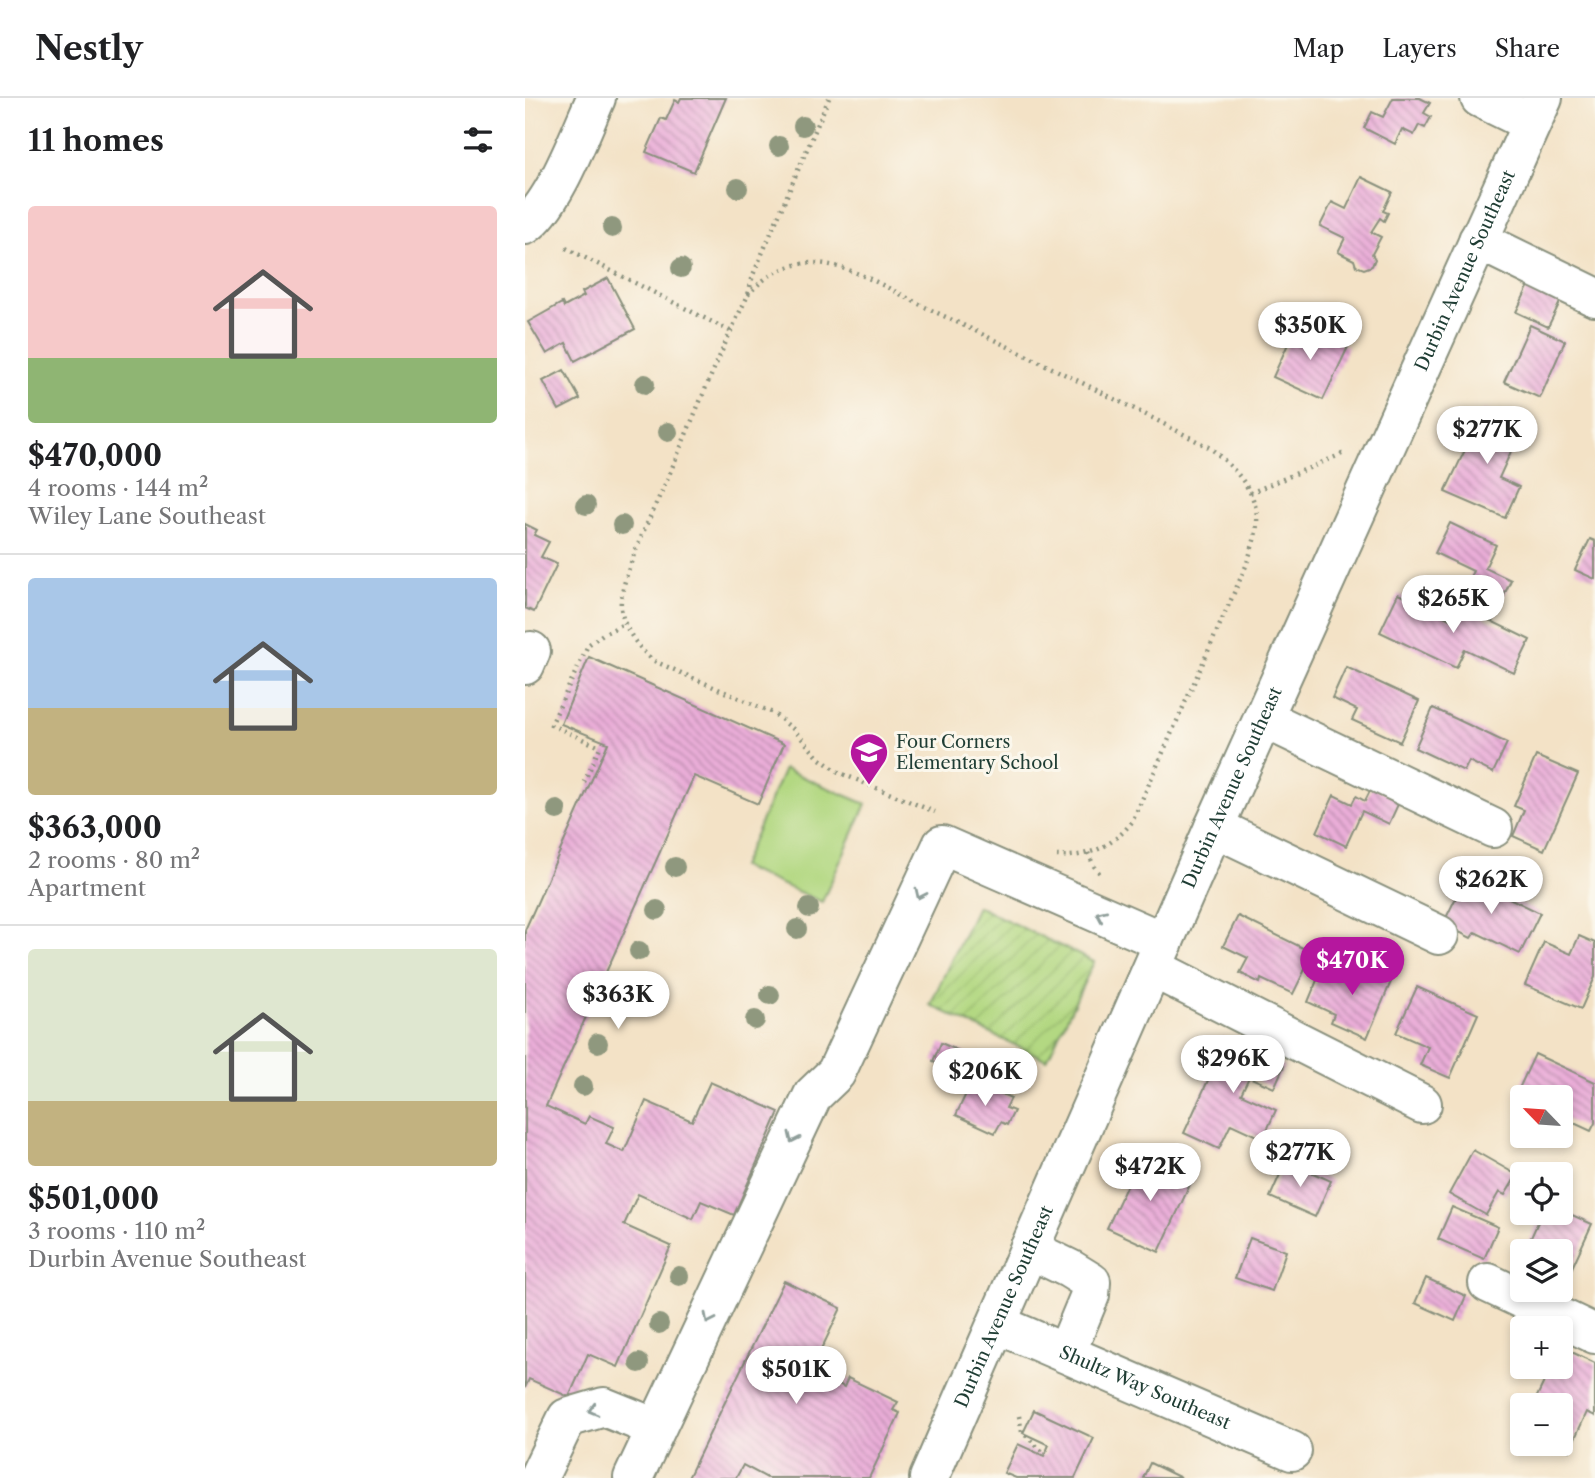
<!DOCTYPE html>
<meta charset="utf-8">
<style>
body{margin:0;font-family:"Libre Caslon Text",serif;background:#f6f6f6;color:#202124;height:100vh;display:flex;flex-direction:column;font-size:26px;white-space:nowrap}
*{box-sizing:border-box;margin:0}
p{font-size:23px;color:#757577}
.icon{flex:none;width:38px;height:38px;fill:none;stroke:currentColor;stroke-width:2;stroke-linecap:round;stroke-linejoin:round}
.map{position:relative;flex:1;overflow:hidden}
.panel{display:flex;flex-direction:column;background:#fff;width:525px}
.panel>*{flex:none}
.needle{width:46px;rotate:295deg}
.fabs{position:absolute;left:985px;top:987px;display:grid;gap:14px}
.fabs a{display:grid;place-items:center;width:63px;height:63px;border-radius:7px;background:#fff;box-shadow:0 4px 10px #0003;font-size:35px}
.price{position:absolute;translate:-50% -60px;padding:0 16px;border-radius:24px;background:#fff;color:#222;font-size:23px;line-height:46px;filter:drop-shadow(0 2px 4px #0008)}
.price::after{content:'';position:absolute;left:50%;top:42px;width:21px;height:16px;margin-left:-10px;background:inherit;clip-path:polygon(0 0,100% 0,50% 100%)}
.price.selected{background:#b5179e;color:#fff}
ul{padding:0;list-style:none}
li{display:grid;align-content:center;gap:14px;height:371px;padding:0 28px}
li+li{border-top:2px solid #e0e0e0}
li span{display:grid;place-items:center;height:217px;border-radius:7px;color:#555}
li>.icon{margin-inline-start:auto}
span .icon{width:126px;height:126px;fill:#fffc;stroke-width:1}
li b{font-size:30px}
h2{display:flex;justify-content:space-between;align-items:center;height:84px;padding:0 28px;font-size:30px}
header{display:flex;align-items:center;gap:42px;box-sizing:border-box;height:98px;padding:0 35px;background:#fff;border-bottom:2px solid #e0e0e0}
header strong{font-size:33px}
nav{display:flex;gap:38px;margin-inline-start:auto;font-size:24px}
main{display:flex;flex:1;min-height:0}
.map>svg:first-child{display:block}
.green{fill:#b3d882;stroke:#698a5b;stroke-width:2}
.garden{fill:url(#garden-furrows);stroke:#698a5b;stroke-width:2}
.building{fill:url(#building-back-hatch)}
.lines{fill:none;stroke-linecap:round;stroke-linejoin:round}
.minor-casing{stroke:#89907d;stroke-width:42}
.path{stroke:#89907d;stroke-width:4.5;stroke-dasharray:2 5;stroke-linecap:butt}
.minor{stroke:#fff;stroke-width:38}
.tree{fill:#8f987e}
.oneway{stroke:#8f9e9a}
.labels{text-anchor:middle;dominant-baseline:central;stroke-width:6;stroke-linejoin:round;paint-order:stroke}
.street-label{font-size:18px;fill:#1f3d34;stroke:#fbf7ec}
.poi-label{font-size:18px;fill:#1f3d34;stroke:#fbf7ec;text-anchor:start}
</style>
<header>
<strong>Nestly</strong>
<nav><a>Map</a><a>Layers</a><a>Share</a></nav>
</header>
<main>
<section class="panel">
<h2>11 homes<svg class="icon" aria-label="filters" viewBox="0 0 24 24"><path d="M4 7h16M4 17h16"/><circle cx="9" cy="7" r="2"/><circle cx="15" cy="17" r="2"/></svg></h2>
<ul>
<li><span style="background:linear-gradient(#f6c9c9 70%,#8fb573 0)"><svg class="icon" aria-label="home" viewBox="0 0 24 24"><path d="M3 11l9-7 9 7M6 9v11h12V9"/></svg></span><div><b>$470,000</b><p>4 rooms · 144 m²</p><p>Wiley Lane Southeast</p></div></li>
<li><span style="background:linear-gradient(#a9c7e8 60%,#c2b280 0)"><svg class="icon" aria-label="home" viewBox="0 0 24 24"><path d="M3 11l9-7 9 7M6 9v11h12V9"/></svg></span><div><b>$363,000</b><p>2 rooms · 80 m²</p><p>Apartment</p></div></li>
<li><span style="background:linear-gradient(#dfe7d0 70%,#c2b280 0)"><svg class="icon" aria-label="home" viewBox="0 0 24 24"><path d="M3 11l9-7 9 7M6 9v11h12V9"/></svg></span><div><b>$501,000</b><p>3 rooms · 110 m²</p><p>Durbin Avenue Southeast</p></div></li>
</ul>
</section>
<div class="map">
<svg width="1070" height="1380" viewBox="0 0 1070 1380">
<defs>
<pattern id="garden-furrows" width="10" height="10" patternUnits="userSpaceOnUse" patternTransform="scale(1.75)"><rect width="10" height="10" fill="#b3d882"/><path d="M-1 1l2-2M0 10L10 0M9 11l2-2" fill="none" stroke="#9aba71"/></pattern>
<pattern id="building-back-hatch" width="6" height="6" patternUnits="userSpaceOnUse" patternTransform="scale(1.75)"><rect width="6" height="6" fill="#eaadd8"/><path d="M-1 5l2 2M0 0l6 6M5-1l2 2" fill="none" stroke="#bd8eb0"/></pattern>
</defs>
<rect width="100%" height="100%" fill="#fbf7ec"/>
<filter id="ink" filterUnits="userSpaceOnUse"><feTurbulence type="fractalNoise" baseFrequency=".0143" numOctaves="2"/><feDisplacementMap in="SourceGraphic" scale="14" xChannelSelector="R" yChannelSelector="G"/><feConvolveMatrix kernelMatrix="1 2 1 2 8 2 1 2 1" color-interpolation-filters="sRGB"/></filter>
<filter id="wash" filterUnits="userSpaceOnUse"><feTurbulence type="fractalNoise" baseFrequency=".00686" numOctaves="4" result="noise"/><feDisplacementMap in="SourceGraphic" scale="28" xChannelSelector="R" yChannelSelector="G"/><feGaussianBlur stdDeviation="1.57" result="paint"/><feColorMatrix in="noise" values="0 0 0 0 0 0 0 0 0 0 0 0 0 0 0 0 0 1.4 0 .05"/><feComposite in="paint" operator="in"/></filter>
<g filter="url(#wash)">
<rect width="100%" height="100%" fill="#f3e2c6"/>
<polygon class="green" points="259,671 341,706 297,804 216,769"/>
<polygon class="garden" points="452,808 569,864 522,962 405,907"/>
<g id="blocks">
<g class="building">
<polygon points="156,0 201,0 169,74 121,54 136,20 141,22 150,2 154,4"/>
<polygon points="868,0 895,0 905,5 899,15 906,19 900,30 894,27 889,37 877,31 870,46 839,30 847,14 858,19"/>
<polygon points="836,79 867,94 858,113 863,115 859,123 855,120 846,134 856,139 847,156 850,161 847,168 839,171 831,168 829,162 813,154 820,140 795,128 807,104 821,111"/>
<polygon points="83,180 110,231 50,263 41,245 22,256 3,224 37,205 39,209 59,198 57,194"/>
<polygon points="1007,181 1039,196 1023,229 991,214"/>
<polygon points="772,226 823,249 798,302 748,279"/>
<polygon points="1005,227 1040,243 1015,300 979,284"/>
<polygon points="39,272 55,301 34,312 18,283"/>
<polygon points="959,312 997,329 974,380 994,389 980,420 920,394"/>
<polygon points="925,425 971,447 960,470 986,482 976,504 941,487 948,473 910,455"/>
<polygon points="0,426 12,432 9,437 24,444 16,459 32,466 9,514 0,510"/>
<polygon points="1065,441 1070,443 1070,481 1050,472"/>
<polygon points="873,496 929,523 936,508 1005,542 989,575 940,551 931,570 855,534"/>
<polygon points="64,559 259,646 233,706 169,678 21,1008 60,1026 64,1018 89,1029 81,1046 99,1054 121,1003 167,1023 185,984 254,1014 209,1117 176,1103 168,1121 113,1096 99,1127 146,1148 93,1269 63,1256 44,1299 4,1281 0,1290 0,832 83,645 36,626"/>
<polygon points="821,569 894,603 875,644 827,622 832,612 807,600"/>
<polygon points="908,610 982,645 968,675 944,663 939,673 890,650"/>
<polygon points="1011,658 1053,676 1019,752 988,738 999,712 989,708"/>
<polygon points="847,689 875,702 864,726 837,713 821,748 792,734 809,697 827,706 831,698 840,703"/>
<polygon points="941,779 1015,815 995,856 950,834 946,840 918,826"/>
<polygon points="713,818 788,855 768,896 736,881 735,885 715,875 723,860 698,848"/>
<polygon points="1054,838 1070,845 1070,879 1056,911 1000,887 1019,844 1046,856"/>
<polygon points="828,862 868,879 842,940 806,924 809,916 783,904 797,870 820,880"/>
<polygon points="892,889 953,916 925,980 895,967 903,949 871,935"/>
<polygon points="697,939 759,968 749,990 724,979 716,996 751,1012 738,1041 706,1026 694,1051 659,1035 685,978 680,976"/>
<polygon points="416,945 462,965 454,983 408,963"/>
<polygon points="1010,956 1070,984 1070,1025 1066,1033 1036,1019 1036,999 998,1000 991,997"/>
<polygon points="447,983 486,1000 481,1010 489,1013 482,1027 476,1024 470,1035 431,1017"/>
<polygon points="948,1052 992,1077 980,1097 974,1094 961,1117 924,1096"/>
<polygon points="616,1056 668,1080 634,1154 582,1130"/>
<polygon points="761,1063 806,1083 790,1119 745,1099"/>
<polygon points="927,1109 973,1129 959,1161 913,1141"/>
<polygon points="1036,1112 1067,1126 1045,1174 1036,1170 1036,1153 1000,1153 1017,1115 1036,1115"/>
<polygon points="725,1140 761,1153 747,1193 710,1180"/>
<polygon points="901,1180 941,1198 930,1223 890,1205"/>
<polygon points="259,1183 316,1210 285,1275 311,1288 312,1285 319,1289 323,1280 373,1304 368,1312 375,1315 344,1380 242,1380 218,1367 211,1380 163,1380"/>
<polygon points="1036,1249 1070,1265 1070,1318 1062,1314 1044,1353 1029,1346 1036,1346 1036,1307 1008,1307 1026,1269 1036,1269"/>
<polygon points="509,1312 569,1340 550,1380 491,1380 479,1375 493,1346 519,1358 520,1356 524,1347 498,1335"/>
<polygon points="625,1365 656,1380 618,1380"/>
</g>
</g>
</g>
<g filter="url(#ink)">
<use href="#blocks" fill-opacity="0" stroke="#89907d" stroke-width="2"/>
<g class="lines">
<g class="minor-casing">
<g id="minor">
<polyline points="955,0 1006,25"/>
<path d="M0,127C29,108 56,33 71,0"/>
<polyline points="953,142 1070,199"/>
<polyline points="0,567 6,553"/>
<polyline points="738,620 968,730"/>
<polyline points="689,729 914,837"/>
<polyline points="628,870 897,1006"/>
<polyline points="504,1151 545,1171 566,1184 565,1197 541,1255"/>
<polyline points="963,1185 1070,1236"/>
<path id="s1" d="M472,1226L767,1353"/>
<polyline points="13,1380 42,1320 79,1309 131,1330"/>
<polyline points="108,1380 288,997 311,975 417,747 639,844"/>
<path id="s2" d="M404,1380L689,729L1018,0"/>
</g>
</g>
<g class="path">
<path d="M304,0L228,177L223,197C193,258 168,321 141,384C129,411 93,483 96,510C98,530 114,551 129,563L248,615L268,631L295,661L315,675L410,714"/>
<polyline points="41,150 205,233"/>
<path d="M223,197C239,178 262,165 288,165C324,165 369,194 402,210C497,255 592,301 685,350C708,368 734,394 732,426C731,440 725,455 721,468L607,724C588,748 563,760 532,758"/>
<polyline points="725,395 817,356 821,357"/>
<polyline points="59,684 75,649 26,627 63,547 78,536 101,525"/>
<polyline points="563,755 569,768 576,777"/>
<polyline points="494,1318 497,1334 520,1356"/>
</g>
<use href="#minor" class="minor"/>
</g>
<g class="tree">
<circle cx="278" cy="28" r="10"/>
<circle cx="254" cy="48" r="10"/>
<circle cx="213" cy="90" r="10"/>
<circle cx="87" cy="130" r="10"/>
<circle cx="156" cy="170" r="10"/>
<circle cx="120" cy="286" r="10"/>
<circle cx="143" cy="334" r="10"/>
<circle cx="61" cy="407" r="10"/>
<circle cx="97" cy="427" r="10"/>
<circle cx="32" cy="712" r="10"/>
<circle cx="150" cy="769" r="10"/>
<circle cx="284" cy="810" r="10"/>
<circle cx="132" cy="812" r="10"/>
<circle cx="272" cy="831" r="10"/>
<circle cx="114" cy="853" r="10"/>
<circle cx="99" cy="896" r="10"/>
<circle cx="245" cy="897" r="10"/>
<circle cx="230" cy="922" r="10"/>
<circle cx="73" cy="945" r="10"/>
<circle cx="58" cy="988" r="10"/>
<circle cx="154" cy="1178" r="10"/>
<circle cx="134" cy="1226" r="10"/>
<circle cx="114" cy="1265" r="10"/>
</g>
<defs><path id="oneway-chevron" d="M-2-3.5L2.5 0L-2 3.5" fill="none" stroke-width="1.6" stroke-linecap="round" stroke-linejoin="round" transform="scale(1.75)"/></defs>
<g class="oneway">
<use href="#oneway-chevron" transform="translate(395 796) rotate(115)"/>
<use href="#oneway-chevron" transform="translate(576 817) rotate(-156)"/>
<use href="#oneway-chevron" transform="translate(268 1040) rotate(115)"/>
<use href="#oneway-chevron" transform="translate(184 1221) rotate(116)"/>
<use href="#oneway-chevron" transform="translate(68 1312) rotate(165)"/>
</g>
</g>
<defs>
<g id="school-pin" transform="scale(2.0125)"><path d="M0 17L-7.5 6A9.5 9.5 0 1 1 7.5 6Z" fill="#b5179e" stroke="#fbf7ec"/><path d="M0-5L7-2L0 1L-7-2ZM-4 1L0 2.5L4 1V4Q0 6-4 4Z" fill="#fff"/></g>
</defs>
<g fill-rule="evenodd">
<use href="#school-pin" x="344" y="654"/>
</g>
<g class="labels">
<g class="street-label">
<text stroke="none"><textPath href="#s2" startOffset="1321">Durbin Avenue Southeast</textPath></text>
<text stroke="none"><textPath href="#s2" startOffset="754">Durbin Avenue Southeast</textPath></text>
<text stroke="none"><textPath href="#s2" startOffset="187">Durbin Avenue Southeast</textPath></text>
<text stroke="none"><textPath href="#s1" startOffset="161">Shultz Way Southeast</textPath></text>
</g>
<g class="poi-label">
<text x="371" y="644">Four Corners<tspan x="371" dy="21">Elementary School</tspan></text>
</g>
</g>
</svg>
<div class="fabs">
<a><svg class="needle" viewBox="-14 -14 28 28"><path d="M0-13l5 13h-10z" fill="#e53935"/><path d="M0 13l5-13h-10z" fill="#757577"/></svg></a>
<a><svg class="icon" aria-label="locate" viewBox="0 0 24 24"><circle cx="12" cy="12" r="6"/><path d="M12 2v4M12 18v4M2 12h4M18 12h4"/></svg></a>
<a><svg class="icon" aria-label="layers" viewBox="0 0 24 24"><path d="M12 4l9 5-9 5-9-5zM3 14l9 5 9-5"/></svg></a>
<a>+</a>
<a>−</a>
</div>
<b class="price" style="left:785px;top:264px">$350K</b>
<b class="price" style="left:962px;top:368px">$277K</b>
<b class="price" style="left:928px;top:537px">$265K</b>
<b class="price" style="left:966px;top:818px">$262K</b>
<b class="price selected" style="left:827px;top:899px">$470K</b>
<b class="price" style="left:93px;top:933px">$363K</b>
<b class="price" style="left:708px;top:997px">$296K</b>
<b class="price" style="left:460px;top:1010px">$206K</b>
<b class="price" style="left:775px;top:1091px">$277K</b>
<b class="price" style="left:625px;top:1105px">$472K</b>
<b class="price" style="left:271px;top:1308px">$501K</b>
</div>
</main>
